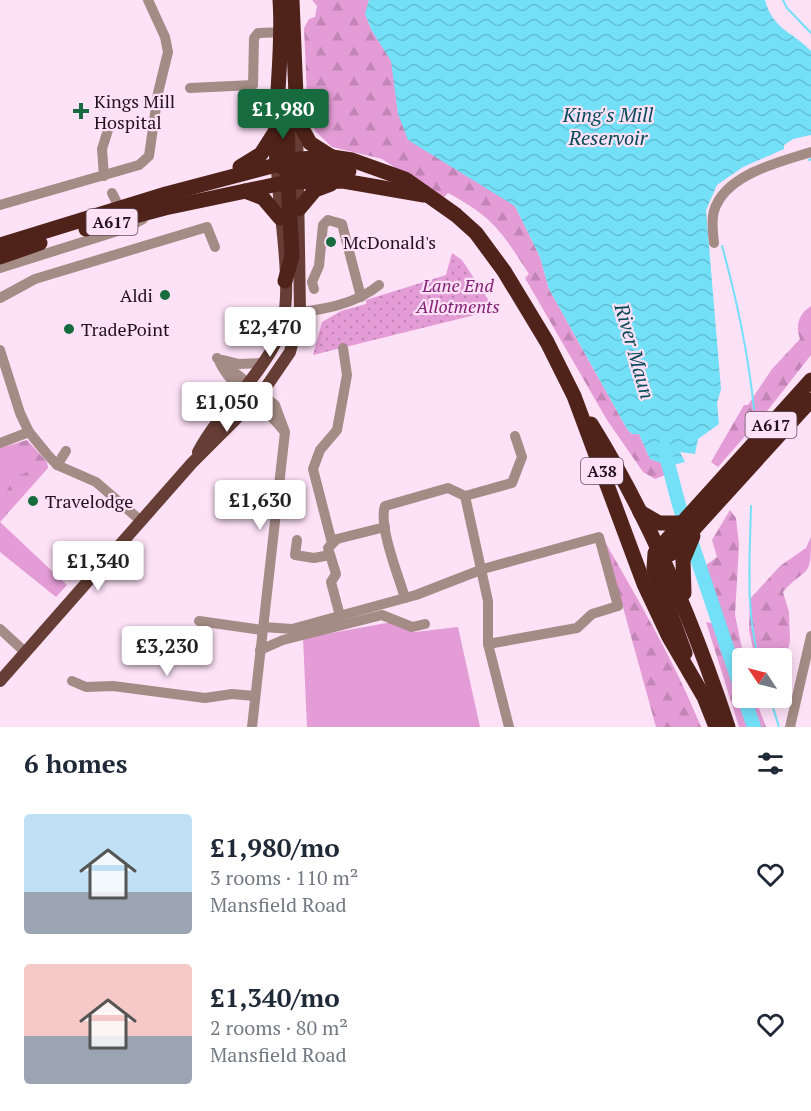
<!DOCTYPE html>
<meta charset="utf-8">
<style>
body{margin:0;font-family:"PT Serif",serif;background:#f6f6f7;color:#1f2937;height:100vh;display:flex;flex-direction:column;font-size:22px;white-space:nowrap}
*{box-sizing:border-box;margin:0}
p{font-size:20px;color:#747a83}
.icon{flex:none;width:33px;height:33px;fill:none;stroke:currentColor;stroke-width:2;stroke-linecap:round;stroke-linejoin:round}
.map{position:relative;height:727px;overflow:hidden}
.details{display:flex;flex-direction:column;background:#fff;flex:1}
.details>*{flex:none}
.needle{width:39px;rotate:305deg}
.buttons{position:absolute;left:732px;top:648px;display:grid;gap:12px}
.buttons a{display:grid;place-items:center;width:60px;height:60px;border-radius:6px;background:#fff;box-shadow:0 3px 15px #0003;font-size:30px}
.price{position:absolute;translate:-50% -51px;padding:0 14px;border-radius:6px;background:#fff;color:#222;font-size:20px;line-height:39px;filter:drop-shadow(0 2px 3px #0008)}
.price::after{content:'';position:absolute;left:50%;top:36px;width:18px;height:14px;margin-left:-9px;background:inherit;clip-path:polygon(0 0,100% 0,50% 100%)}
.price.active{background:#166c3e;color:#fff}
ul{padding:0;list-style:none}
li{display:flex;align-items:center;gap:18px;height:150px;padding:0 24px}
li span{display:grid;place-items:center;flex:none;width:168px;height:120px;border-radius:6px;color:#555}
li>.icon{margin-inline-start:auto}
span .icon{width:72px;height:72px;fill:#fffc;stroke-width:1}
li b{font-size:26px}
h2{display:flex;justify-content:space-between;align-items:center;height:72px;padding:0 24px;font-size:26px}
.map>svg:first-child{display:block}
.grass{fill:url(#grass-dots)}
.forest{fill:url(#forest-firs)}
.park{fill:#e39cd5}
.water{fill:url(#water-waves)}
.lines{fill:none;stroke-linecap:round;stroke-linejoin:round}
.stream{stroke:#73e0f8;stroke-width:2}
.river{stroke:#73e0f8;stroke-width:14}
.minor{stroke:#a48b85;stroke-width:10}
.major{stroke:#663e35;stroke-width:12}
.highway{stroke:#4f2319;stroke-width:15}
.poi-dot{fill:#166c3e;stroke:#fde1f7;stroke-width:2}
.labels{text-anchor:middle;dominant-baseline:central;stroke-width:4.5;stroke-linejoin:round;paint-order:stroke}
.shield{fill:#fde1f7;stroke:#634f5f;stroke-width:1.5}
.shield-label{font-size:16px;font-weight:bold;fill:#21111e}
.poi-label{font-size:18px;fill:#21111e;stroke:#fde1f7;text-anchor:start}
.park-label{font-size:18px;font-style:italic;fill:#832376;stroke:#fde1f7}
.water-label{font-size:20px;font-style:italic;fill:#074c58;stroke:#fde1f7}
</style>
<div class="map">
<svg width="811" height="727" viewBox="0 0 811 727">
<defs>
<pattern id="grass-dots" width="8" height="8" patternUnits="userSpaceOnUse" patternTransform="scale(1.5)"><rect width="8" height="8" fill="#e39cd5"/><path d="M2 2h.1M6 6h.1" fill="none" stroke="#c285b6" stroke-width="1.8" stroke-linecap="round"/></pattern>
<pattern id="forest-firs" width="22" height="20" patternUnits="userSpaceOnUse" patternTransform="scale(1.5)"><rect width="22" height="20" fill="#e39cd5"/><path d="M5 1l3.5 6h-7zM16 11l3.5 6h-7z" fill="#c285b6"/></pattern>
<pattern id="water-waves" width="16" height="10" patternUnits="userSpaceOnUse" patternTransform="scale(1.5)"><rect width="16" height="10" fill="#73e0f8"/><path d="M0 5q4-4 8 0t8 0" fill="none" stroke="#63bfd4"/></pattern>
</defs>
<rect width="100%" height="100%" fill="#fde1f7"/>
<polygon class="grass" points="452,253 462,260 495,310 313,355 322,322 341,311 366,304 366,300 446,275"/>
<g class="forest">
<path d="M312,0H369C360,32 384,37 392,63C396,79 396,97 398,114L515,206L540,257L549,289L627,429L632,434H639L650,459L664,462L665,475L655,479L643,472L607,420L525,278L529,274C501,231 494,218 448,193L442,199L382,159L332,147L316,132L309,120L313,113L307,95L304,28L309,19L315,17L317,6Z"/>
<path d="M811,306V355L768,410L718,467L711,462L744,405H748L772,369L800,339C795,325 799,314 811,306Z"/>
<path d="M27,440L47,462L48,468L0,522C0,516 0,508 0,502C4,481 29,472 14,444Z"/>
<polygon points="730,510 736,518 739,545 735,615 744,658 742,698 755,698 766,727 739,727 706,622 717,624 698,571 717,557 712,540"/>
<path d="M811,537C811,581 808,564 783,592L789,612L790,640L782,686V658H755L749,630L750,599L780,566L806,548Z"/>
<path d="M605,542C640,603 675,662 701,727H656Z"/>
</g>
<g class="park">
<polygon points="14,444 30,471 15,477 0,502 0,448"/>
<polygon points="0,522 67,585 56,597 0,552"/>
<polygon points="392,622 415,632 458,627 480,727 307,727 303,638"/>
</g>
<path class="water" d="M369,0H765C773,30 792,31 811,51V135L793,139L784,145V149L743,167L717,185L706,210L721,389L717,403L719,424L698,439L695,454L680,452L685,462L669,466L650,459L639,434H632L627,429L549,289L540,257L515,206L408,140L398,114L391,61L372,31L365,14Z"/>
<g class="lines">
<g class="stream">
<polyline points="783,0 787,8 811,33"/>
<polyline points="809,160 811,159"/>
<path d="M722,246C737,300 748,352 754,409"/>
<path d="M751,506C750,554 745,613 759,658"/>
<polyline points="770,698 779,727"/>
</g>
<g class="river">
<polyline points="664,448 679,505 742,692"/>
<polyline points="744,698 754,727"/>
</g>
<g class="minor">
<polyline points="190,88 253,85 254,38 258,33 287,32"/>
<polyline points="104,176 102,149 108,130"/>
<polyline points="112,193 120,209"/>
<polyline points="0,205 139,165 149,156 158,93 168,52 165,37 148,0"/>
<path d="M714,243C713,233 711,221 714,211C725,174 780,162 811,152"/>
<polyline points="0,268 124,229 143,219"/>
<polyline points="314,289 312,282 319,266 323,225 328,220 342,224 361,297"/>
<polyline points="0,298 35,279 207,227 215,247"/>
<path d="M286,314C318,310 354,306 379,285"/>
<polyline points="0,350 20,413 29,432 47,454 57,465 96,482 141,521"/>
<polyline points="217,358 275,405 285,432 252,727"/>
<polyline points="223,360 239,364 263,363"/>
<path d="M220,363C234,391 264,405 283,430"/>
<polyline points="220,426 253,393"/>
<polyline points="0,443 29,432"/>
<polyline points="57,465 66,451"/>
<polyline points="465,496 488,601 488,644 509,727"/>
<polyline points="297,540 295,555 314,558 330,555"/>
<polyline points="332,543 313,469 320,450 337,430 347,375 343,348"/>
<path d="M405,598C399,577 378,526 385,506L448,488L465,496L512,483L522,457L515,436"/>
<polyline points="340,616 331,582 336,574 328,548 337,539 385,527"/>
<polyline points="199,621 262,630"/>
<polyline points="263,627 292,629 416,595 483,569 599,537 618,606 592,614 577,628 488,644"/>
<polyline points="0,629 25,652"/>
<polyline points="260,650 283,640 382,615 412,627 425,624"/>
<polyline points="72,681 86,687 113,686 205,698 232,694 255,696"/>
<polyline points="790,727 811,636"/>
</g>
<g class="major">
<path d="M198,452C219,413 254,383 275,344C299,302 277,214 277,164"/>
<polyline points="0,681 192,463 262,393 290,352 300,312 297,122"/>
</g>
<g class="highway">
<polyline points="292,0 297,119 310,143 332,157"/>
<path d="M277,164C273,109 284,55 280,0"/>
<polyline points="281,166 293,169 349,171"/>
<polyline points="240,167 261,154 275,132"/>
<polyline points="285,170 288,161 287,105"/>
<polyline points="245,191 263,198 280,218"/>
<polyline points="299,209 315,190 331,184"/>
<polyline points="86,229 165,208 288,182 343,181 424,195"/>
<polyline points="0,245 166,194 299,159 332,157 352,160 405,179 456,215 476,233 504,271 547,342 574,396 644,584 669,637 704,697 716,727"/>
<polyline points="0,257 40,243"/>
<polyline points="285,281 292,256 288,182 291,175"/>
<path d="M591,424C650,519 693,621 728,727"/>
<polyline points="640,512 659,523 681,523"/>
<polyline points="656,561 672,553 811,400"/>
<polyline points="684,593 683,560 693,536"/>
<polyline points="685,653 654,569 655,553 811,380"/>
</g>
</g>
<g class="poi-dot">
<path d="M78 102h6v6h6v6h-6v6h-6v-6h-6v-6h6z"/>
<circle cx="331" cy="242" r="6"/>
<circle cx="165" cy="295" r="6"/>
<circle cx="69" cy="329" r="6"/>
<circle cx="33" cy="501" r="6"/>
</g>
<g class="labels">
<g class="shield">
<rect x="86.5" y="209" width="51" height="26" rx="4.5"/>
<rect x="745.5" y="412" width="51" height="26" rx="4.5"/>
<rect x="581" y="458" width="42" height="26" rx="4.5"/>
</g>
<g class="shield-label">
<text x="112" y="222">A617</text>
<text x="771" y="425">A617</text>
<text x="602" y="471">A38</text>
</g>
<g class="poi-label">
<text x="94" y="101">Kings Mill<tspan x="94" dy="21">Hospital</tspan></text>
<text x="343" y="242">McDonald's</text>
<text x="153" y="295" text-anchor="end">Aldi</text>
<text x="81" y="329">TradePoint</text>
<text x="45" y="501">Travelodge</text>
</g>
<g class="park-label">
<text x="458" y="285">Lane End<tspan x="458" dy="21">Allotments</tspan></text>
</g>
<g class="water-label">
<text x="608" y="114">King's Mill<tspan x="608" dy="23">Reservoir</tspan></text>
<text transform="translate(635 351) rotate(74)">River Maun</text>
</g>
</g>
</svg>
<div class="buttons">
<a><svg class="needle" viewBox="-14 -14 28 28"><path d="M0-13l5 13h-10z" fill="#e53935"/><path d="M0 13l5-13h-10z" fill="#747a83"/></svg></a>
</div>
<b class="price active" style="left:283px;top:140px">£1,980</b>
<b class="price" style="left:270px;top:358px">£2,470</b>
<b class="price" style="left:227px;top:433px">£1,050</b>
<b class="price" style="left:260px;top:531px">£1,630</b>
<b class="price" style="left:98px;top:592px">£1,340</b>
<b class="price" style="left:167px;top:677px">£3,230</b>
</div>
<section class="details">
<h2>6 homes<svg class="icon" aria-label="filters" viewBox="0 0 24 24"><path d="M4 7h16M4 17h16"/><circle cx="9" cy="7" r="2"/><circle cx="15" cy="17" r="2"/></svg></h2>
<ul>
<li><span style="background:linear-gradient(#bfe0f5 65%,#9aa5b1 0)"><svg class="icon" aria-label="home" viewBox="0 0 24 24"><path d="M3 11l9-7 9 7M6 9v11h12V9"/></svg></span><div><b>£1,980/mo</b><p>3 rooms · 110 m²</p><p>Mansfield Road</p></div><svg class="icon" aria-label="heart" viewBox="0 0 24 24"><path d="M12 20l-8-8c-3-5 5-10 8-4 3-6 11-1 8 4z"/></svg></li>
<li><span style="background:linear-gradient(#f6c9c9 60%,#9aa5b1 0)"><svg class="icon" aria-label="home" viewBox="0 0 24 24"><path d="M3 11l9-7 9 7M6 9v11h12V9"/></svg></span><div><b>£1,340/mo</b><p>2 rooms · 80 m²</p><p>Mansfield Road</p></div><svg class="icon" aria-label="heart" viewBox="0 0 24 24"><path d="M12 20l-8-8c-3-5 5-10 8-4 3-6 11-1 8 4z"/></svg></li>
</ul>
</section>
